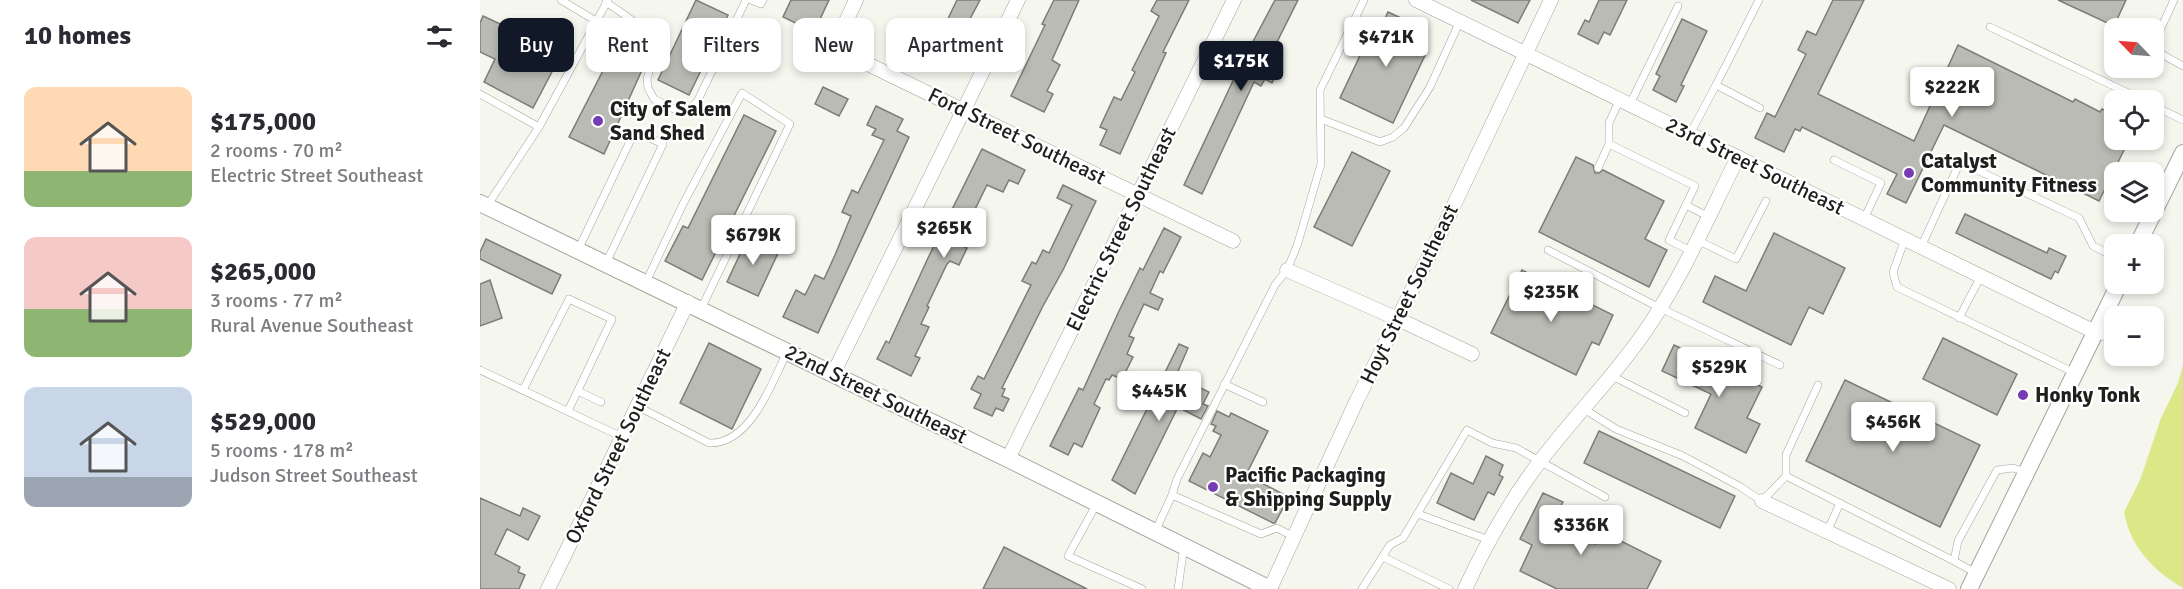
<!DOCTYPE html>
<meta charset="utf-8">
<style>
body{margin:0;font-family:Signika,sans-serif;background:#f2f2f3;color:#2b2b33;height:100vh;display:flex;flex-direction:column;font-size:22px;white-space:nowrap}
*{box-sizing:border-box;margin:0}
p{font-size:20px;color:#7c7c81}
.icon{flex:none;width:33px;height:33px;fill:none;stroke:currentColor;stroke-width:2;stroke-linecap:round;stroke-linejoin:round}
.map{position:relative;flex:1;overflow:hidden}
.details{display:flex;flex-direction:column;background:#fff;width:480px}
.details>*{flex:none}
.banner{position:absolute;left:18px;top:18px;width:570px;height:54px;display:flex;gap:12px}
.needle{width:39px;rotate:295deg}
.controls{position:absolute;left:1624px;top:18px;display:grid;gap:12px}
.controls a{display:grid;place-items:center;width:60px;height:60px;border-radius:12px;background:#fff;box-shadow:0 3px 9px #0003;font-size:30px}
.price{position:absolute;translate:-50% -51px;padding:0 14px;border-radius:6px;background:#fff;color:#222;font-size:20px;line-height:39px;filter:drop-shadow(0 2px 3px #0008)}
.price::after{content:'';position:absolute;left:50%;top:36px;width:18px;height:14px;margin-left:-9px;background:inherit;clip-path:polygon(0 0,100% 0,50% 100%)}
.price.selected{background:#111827;color:#fff}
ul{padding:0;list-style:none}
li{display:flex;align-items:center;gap:18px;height:150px;padding:0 24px}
li span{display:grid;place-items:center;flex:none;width:168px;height:120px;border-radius:12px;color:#555}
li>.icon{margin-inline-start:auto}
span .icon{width:72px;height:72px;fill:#fffc;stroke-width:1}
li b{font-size:26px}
h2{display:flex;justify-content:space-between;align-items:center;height:72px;padding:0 24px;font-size:26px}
.chip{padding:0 21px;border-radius:12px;background:#fff;box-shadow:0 3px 9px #0003;font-size:21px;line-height:54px}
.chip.selected{background:#111827;color:#fff}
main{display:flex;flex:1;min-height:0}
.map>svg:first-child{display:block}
.water{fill:#dce887}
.building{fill:#babbb4;stroke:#7b7d76;stroke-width:1.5}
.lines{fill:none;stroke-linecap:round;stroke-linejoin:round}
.service-casing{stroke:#a3a49d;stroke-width:8}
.minor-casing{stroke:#a3a49d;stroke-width:15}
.tertiary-casing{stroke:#a3a49d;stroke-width:18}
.service{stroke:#fff;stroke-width:7}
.minor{stroke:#fff;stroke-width:14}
.tertiary{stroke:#fff;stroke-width:16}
.poi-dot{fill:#753cb3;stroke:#fff;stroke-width:2}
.labels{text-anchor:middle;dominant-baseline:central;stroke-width:4.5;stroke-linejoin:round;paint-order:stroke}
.poi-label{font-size:21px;font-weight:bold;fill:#1f1f1d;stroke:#fff;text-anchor:start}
.street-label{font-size:21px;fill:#1f1f1d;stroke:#fff}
</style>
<main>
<section class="details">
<h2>10 homes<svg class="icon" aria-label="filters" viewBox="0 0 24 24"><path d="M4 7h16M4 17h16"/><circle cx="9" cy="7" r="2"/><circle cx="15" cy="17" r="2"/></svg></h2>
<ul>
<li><span style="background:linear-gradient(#ffd9b3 70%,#8fb573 0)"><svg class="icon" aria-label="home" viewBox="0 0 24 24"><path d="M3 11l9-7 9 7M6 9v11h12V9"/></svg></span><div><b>$175,000</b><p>2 rooms · 70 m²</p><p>Electric Street Southeast</p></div></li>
<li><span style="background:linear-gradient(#f6c9c9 60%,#8fb573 0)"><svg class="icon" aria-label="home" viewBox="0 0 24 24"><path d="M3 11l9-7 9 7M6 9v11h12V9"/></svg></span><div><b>$265,000</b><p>3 rooms · 77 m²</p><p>Rural Avenue Southeast</p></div></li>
<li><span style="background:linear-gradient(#c9d6e8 75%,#9aa5b1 0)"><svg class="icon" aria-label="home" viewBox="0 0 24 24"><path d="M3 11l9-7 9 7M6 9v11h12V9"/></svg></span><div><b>$529,000</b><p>5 rooms · 178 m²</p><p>Judson Street Southeast</p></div></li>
</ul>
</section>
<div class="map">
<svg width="1703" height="589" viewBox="0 0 1703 589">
<rect width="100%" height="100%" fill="#f5f7ef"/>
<path class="water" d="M1703,365V588C1674,571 1650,547 1644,512L1660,480L1681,418L1698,383Z"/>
<g class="building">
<polygon points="216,0 248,15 209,95 178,80"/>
<polygon points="311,0 349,0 334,32 303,17"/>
<polygon points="477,0 500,0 474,49 463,44 453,65 434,56 448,29 459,35 461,30 462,31"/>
<polygon points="574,0 599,0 572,60 580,65 567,91 573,94 564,112 531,96 565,25 562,24"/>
<polygon points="677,0 709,0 683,52 686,53 640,154 620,145 627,130 620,127 634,97 641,100 655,72 652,70 679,16 671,11"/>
<polygon points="795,0 818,0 785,66 797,72 792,83 785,79 781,86 774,82 722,194 704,185 759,68"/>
<polygon points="991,0 1050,0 1038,23"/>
<polygon points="1119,0 1147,0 1130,35 1124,32 1118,44 1098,34 1105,20 1109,22"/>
<polygon points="1353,0 1384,0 1338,94 1434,141 1478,45 1593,102 1595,99 1620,112 1622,109 1635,115 1635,140 1647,144 1619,201 1464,125 1426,203 1407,194 1417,174 1322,127 1320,131 1315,129 1304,152 1275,138 1287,113 1295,117 1326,54 1318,50 1327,31 1336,35"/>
<polygon points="1578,0 1646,0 1634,26"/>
<polygon points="908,12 945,29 937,46 947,51 913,123 860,98 894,26 900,29"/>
<polygon points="3,16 31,29 36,19 86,45 53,108 4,82 15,59 0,52 0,23"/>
<polygon points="1202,19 1227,31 1201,85 1204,86 1196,102 1173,90 1180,76 1176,74"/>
<polygon points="268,25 284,33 269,63 254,55"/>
<polygon points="131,55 162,70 124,154 89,137"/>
<polygon points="343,87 368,99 359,116 335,104"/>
<polygon points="396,106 423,119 417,131 429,137 338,333 303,317 316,290 325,295 335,275 344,279 355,255 371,216 362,212 372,190 378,193 404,140 392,135 396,129 387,125"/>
<polygon points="264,115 296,131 222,280 185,261 203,226 208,228"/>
<polygon points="502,149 545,170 538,184 529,180 523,192 507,185 478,244 487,248 479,265 470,261 467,264 447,306 449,307 441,324 449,327 435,356 440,358 431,376 397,359 406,341 409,343 448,258"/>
<polygon points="872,152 910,171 872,246 834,227"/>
<polygon points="1096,157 1113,165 1115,173 1119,173 1123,170 1184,201 1165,239 1187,250 1169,287 1059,232"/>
<polygon points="583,185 616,201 583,270 563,306 522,388 525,389 522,396 529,399 523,411 516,408 512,416 494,408 501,394 491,389 498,376 504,379 551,285 542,281 552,262 556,264 563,250 569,253 592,205 577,198"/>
<polygon points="1485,214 1567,253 1569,248 1586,256 1578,273 1575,271 1571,279 1476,233"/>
<polygon points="684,228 701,237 683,273 680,271 670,293 683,299 678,310 664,304 649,336 654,338 647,354 653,357 642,379 632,375 629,380 626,379 614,404 620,408 602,447 594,443 588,455 570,446 599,388 603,390 639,311 660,268 663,270"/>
<polygon points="1294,233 1365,268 1343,314 1329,307 1311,345 1223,302 1235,276 1266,291"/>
<polygon points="268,237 299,251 278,296 247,282"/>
<polygon points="6,239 81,275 72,294 0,259 0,252"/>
<polygon points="1042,270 1133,315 1119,345 1112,342 1096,375 1011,333"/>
<polygon points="10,280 22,318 0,326 0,284"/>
<polygon points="1463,338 1537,374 1517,415 1443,379"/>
<polygon points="229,343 281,369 252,429 200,403"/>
<polygon points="699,344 708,348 696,376 729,392 723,404 728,406 721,419 698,407 655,494 632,480"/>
<polygon points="1194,345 1282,387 1267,418 1280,424 1266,453 1215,428 1231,394 1182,371"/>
<polygon points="1365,380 1500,445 1460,527 1326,461"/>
<polygon points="737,411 749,417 751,413 788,431 766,475 809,497 795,523 793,523 709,481 723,453 730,457 741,435 733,431 736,426 731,424"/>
<polygon points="1119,431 1255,496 1240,528 1104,463"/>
<polygon points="1006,456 1023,465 1019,475 1023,477 1014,495 1008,492 994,520 957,503 971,473 993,484"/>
<polygon points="1063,493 1083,502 1072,523 1115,544 1121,531 1181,561 1167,589 1077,589 1040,571 1052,545 1040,539"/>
<polygon points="0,498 40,516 43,508 60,516 48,540 27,529 15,554 40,567 38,572 45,575 39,589 0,589"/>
<polygon points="524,547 607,589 503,589"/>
</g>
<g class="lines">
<g class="service-casing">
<g id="service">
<polyline points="81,0 116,21"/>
<polyline points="271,0 281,4 283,0"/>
<polyline points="126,2 169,32 173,57 167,79 168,88 174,99 194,109 207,110 217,102 266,0"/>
<polyline points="1510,27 1663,100"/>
<polyline points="1674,43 1694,0"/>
<polyline points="1674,48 1676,51 1703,66"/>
<polyline points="1236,85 1279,0"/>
<polyline points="0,94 59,127"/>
<polyline points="1150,104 1198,6"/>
<polyline points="1674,106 1703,120"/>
<polyline points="841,119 900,142 913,137 924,128 950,87 980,21"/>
<polyline points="1210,134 1236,85 1280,108"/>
<polyline points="1129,144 1129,123 1140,99"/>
<polyline points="1354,160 1401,183 1384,219"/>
<polyline points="1118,168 1129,144 1215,186 1189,240 1211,251"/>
<polyline points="1206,205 1229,217"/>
<polyline points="7,206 59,127 128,0"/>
<polyline points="1425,239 1413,272 1417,287 1595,373"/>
<polyline points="1217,240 1256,259 1286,201"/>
<polyline points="1441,247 1480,162 1599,218 1613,246 1635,257"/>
<polyline points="98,250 155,131 183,144 126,263"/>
<polyline points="1068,250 1180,308 1300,365"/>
<polyline points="166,282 203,204 262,93 310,124 221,309"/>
<polyline points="1479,318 1501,276"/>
<polyline points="1616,333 1635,342"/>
<polyline points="0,370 142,437"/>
<polyline points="1132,376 1205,413"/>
<polyline points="744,384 783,402"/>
<polyline points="43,390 89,299 132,319 88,411"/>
<polyline points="98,391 121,402"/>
<path d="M157,406L229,443C270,445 292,383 307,352"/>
<polyline points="1104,409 1136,429 1203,456 1259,486 1282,501 1306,476 1306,455 1338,385"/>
<polyline points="1306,476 1474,561"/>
<polyline points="692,495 781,534 797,528 814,537"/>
<polyline points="617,503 588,556 662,589"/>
<polyline points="938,514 1009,540"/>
<polyline points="675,532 692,495 697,479 795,285 807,270 817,246 841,164 840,90 884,0"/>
<polyline points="1347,532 1360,503"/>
<polyline points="903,557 969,589"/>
<polyline points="1496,573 1474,561 1478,541 1517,470 1533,468 1546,472"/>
<polyline points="698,589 704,546"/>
<polyline points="882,589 910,545 923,538 987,430 1012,443 1036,448 1125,497"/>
</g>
</g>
<g class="minor-casing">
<g id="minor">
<polyline points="376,0 356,43 367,54 753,241"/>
<polyline points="936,0 1615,332"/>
<polyline points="807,270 918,319 992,354"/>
<polyline points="353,374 538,0"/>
<polyline points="528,459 754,0"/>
<polyline points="1282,501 1469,589"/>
<polyline points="68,589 208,302"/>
<polyline points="790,589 877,400 964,226 1071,0"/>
<path d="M985,589C1005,546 1027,506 1055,468C1090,420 1133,379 1166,330C1203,276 1229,215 1258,157"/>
</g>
</g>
<g class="tertiary-casing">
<g id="tertiary">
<polyline points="0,203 528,459 790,589"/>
<polyline points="1658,244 1703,153"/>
<polyline points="1489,589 1639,284"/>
</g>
</g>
<use href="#service" class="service"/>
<use href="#minor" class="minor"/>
<use href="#tertiary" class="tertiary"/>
</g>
<g class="poi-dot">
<circle cx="118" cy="121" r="6"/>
<circle cx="1429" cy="173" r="6"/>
<circle cx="1543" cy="395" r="6"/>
<circle cx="733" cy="487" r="6"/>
</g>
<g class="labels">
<g class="poi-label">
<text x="130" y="109">City of Salem<tspan x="130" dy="24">Sand Shed</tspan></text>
<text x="1441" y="161">Catalyst<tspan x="1441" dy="24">Community Fitness</tspan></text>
<text x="1555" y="395">Honky Tonk</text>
<text x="745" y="475">Pacific Packaging<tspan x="745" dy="24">&amp; Shipping Supply</tspan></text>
</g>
<g class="street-label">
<text transform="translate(537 136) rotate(26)">Ford Street Southeast</text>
<text transform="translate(1275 166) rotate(26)">23rd Street Southeast</text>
<text transform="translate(641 229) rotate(-64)">Electric Street Southeast</text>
<text transform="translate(929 294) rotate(-64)">Hoyt Street Southeast</text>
<text transform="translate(396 394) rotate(26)">22nd Street Southeast</text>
<text transform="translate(138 446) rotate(-64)">Oxford Street Southeast</text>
</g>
</g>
</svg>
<div class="controls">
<a><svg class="needle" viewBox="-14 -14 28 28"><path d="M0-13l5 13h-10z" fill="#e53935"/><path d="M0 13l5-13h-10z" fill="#7c7c81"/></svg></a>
<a><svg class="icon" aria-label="locate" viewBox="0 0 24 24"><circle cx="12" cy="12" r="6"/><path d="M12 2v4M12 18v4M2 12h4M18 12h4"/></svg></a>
<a><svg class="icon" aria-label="layers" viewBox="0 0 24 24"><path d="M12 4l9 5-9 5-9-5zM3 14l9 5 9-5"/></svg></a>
<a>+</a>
<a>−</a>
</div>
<b class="price" style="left:906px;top:68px">$471K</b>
<b class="price selected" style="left:761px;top:92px">$175K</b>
<b class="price" style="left:1472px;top:118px">$222K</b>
<b class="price" style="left:464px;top:259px">$265K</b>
<b class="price" style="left:273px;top:266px">$679K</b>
<b class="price" style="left:1071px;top:323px">$235K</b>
<b class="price" style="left:1239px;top:398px">$529K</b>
<b class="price" style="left:679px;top:422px">$445K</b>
<b class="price" style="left:1413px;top:453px">$456K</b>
<b class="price" style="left:1101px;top:556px">$336K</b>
<div class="banner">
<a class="chip selected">Buy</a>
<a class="chip">Rent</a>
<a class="chip">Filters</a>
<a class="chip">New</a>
<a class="chip">Apartment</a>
</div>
</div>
</main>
